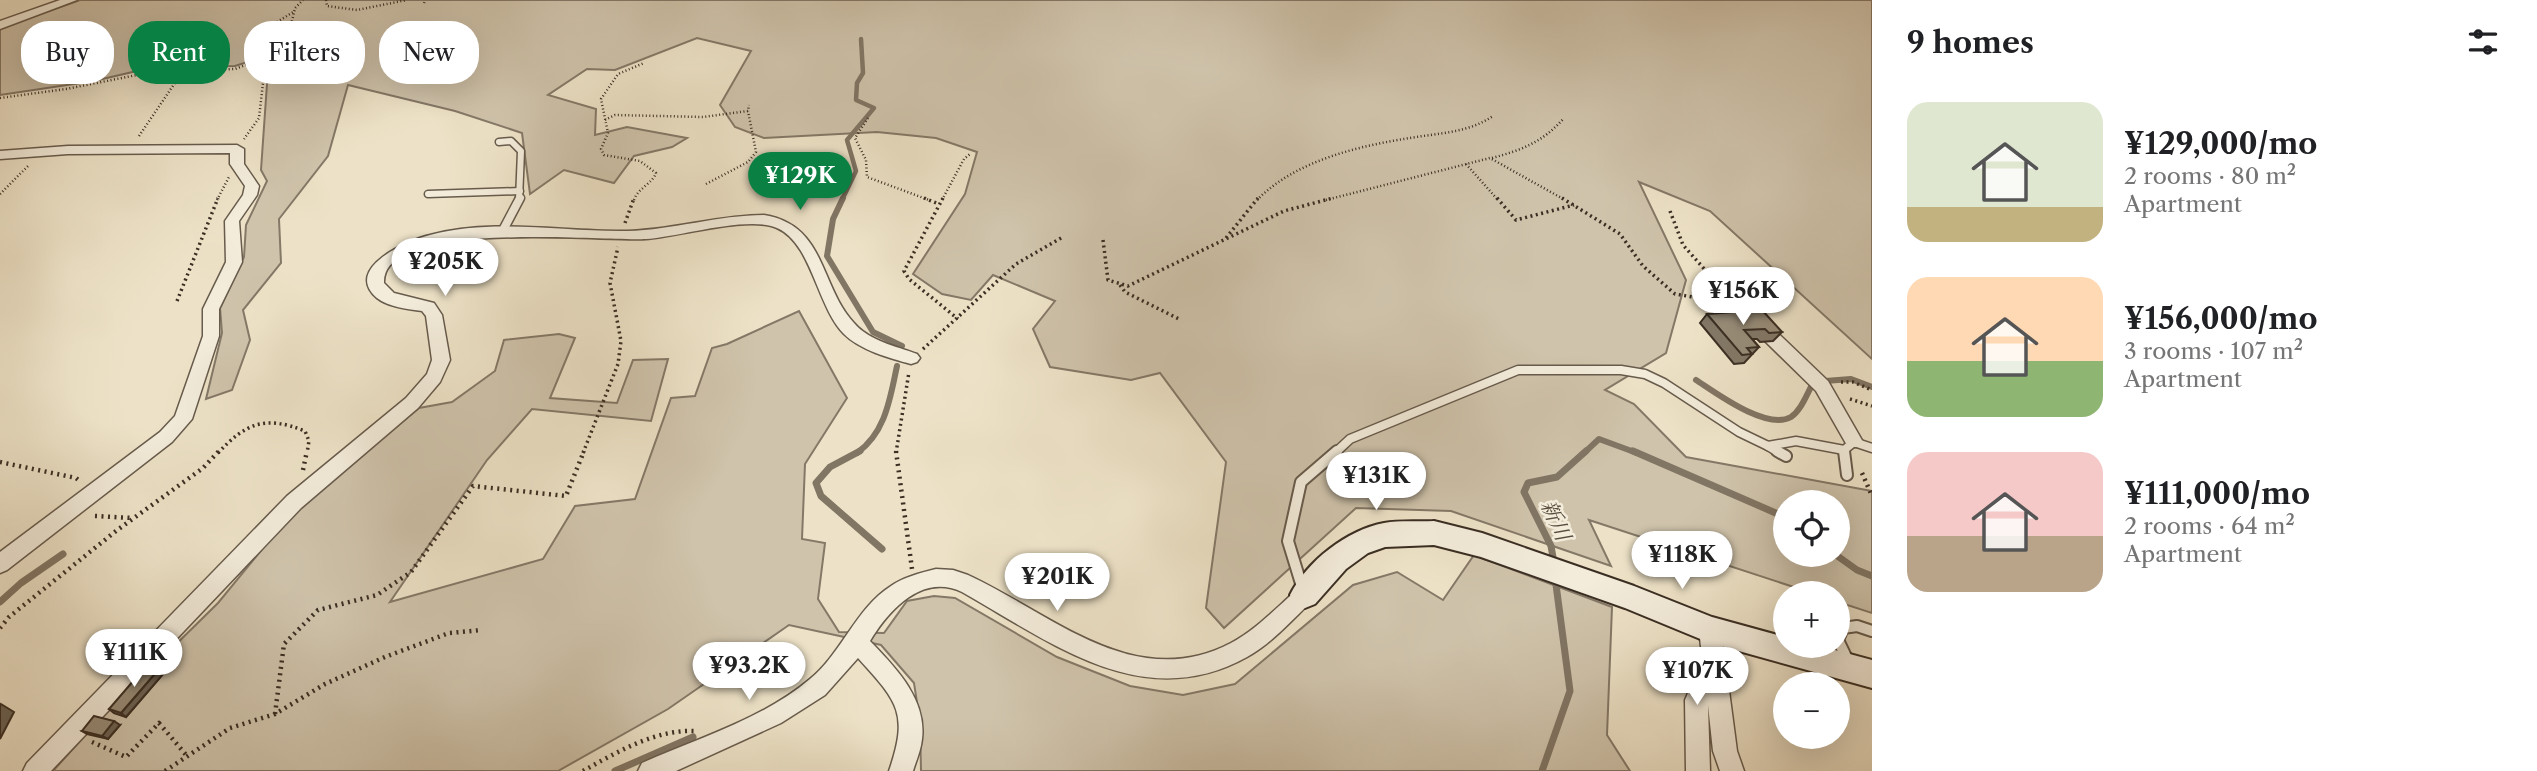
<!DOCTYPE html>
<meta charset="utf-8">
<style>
body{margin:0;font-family:"Libre Caslon Text","Noto Serif JP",serif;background:#f2f2f2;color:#202124;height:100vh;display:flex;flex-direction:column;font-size:26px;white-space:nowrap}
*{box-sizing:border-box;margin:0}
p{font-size:23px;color:#757577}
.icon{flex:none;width:38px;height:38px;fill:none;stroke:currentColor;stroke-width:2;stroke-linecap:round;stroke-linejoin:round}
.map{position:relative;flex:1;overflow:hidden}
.drawer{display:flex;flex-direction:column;background:#fff;width:665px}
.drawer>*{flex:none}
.guide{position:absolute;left:21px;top:21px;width:665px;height:63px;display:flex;gap:14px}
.fabs{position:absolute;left:1773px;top:490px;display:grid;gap:14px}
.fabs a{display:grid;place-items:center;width:77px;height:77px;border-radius:50%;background:#fff;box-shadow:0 7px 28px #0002;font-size:35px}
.price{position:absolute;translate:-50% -60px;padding:0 16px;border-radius:24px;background:#fff;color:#222;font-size:23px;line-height:46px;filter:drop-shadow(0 2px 4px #0008)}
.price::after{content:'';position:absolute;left:50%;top:42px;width:21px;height:16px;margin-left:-10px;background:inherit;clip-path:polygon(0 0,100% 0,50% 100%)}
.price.current{background:#0b8043;color:#fff}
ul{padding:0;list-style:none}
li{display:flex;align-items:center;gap:21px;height:175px;padding:0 35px}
li span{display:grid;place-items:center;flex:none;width:196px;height:140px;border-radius:21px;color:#555}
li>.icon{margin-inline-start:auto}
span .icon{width:84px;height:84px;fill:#fffc;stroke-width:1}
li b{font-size:30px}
h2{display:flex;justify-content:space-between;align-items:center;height:84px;padding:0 35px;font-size:30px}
.pill{padding:0 24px;border-radius:28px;background:#fff;box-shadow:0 7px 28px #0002;font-size:24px;line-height:63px}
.pill.current{background:#0b8043;color:#fff}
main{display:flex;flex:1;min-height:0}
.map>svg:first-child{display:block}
.green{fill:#cfc3ab;stroke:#847867;stroke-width:2;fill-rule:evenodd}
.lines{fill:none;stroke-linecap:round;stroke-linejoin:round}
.stream-far2{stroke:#817564;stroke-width:4.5}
.stream-far1{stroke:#817564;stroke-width:6}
.stream{stroke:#817564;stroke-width:7}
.lane-far2-casing{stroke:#675b4c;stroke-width:9}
.lane-far1-casing{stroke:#675b4c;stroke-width:11}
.lane-casing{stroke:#675b4c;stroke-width:14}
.street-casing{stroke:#675b4c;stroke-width:3}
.secondary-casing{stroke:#3a2e23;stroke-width:4}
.path-far2{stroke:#3a2e23;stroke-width:2.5;stroke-dasharray:1 2.5;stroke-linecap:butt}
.path-far1{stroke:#3a2e23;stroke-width:3.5;stroke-dasharray:2 3.5;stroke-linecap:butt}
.path{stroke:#3a2e23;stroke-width:4.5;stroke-dasharray:2 4.5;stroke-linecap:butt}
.lane-far2{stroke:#f3ecdb;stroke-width:6}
.lane-far1{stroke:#f3ecdb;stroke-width:8}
.lane{stroke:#f3ecdb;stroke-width:10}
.street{fill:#f3ecdb;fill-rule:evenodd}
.secondary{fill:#f3ecdb;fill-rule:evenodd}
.wall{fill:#827867;stroke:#3a2e23;stroke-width:2}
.shaded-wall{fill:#6a6254;stroke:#3a2e23;stroke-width:2}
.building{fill:#978c78;stroke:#3a2e23;stroke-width:2}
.labels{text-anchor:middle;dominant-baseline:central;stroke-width:5;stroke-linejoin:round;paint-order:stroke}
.water-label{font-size:21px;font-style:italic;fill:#584c3e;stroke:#f3ecdb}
</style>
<main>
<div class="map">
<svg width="1872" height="771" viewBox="0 0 1872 771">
<rect width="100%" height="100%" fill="#ede2c7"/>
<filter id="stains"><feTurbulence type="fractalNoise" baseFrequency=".00286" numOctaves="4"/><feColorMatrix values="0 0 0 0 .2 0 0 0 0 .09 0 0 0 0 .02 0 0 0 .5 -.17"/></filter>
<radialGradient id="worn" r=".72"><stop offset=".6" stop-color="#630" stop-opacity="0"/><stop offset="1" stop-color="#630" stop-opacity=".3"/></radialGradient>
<g class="green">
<path d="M80,0H1872V359L1710,211L1639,182L1686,280L1666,353L1605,390L1634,404L1686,457L1872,491V613L1838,602V593H1812L1589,520L1611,566L1451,511L1356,508L1224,628L1206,608L1226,462L1160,373L1131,380L1050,367L1033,329L1055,301L993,275L971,300L942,294L913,274L965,194L977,152L936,138L877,132L764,138L735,127L720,105L751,51L697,38L615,70L587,69L548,95L596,109L595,135L627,127L687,138L672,147L634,156L614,183L564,170L530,194L522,133L455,111L348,85L328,156L279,219L281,263L243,310L250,340L232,390L206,399L222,333L220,308L244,257L246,225L267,181L261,170L269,55L235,66L154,67L94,81L0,95V28ZM1785,502H1838V555H1785Z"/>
<polygon points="799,311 847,398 805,464 802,539 825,543 818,599 839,632 884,633 907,601 934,596 955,598 1057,657 1130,686 1183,695 1235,684 1353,585 1397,572 1443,600 1474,555 1612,607 1607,735 1630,771 921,771 920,722 914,683 881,645 789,625 668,709 558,771 53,771 99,720 218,603 301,502 419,408 452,402 495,371 504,340 559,334 575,338 550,398 617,403 633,360 668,359 651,421 532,409 487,460 390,602 543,559 575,506 635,499 671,398 695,396 712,348 727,344"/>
</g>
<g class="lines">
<polyline class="stream-far2" points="842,200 856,171 847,140 874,108 856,100 857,83 863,73 861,39"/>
<g class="stream-far1">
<polyline points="843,198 833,219 827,256 873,332 902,346"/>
<path d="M1696,380C1716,393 1767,431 1791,417C1801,410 1806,396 1812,385"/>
<polyline points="1825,381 1851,379 1872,387"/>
<path d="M857,453C886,432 890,398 897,366"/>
<polyline points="1584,453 1599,439 1637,453"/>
</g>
<g class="stream">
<polyline points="860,451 830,467 816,483 821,496 882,549"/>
<polyline points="1633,451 1785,517"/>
<polyline points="1836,555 1857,570 1872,576"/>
<polyline points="1554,563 1551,546 1524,492 1528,483 1557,477 1586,451"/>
<polyline points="0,602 21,583 63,554"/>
<polyline points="615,771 693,737"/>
<polyline points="1542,771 1570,691 1555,577"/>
</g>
<g class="lane-far2-casing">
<g id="lane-far2">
<polyline points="499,142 511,141 521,151 519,200"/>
<polyline points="428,194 520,191"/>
</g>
</g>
<g class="lane-far1-casing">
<g id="lane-far1">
<polyline points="502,232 520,198"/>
<polyline points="1768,446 1780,453"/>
<polyline points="1335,453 1350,439 1518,370 1621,370 1645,374 1664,383 1739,432 1768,446 1796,441 1844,450 1854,442 1872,448"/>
</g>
</g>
<g class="lane-casing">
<g id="lane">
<polyline points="1777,451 1786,456"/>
<polyline points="1844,451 1847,475"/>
<polyline points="1303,590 1288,541 1301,482 1337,451"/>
<polyline points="1849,663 1838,640 1843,628 1857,626 1872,631"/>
</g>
</g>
<g class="street-casing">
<g id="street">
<polygon points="60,0 77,0 0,29 0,21"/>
<polygon points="237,145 244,149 244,164 259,186 257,195 239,221 242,262 219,309 219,336 192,419 172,442 7,570 0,573 0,552 160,432 175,416 203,336 203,309 226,262 225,221 243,195 245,186 230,164 230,153 68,154 0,159 0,151 68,146"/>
<path d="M764,215C826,225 819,285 854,323C869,341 896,346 917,354L920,358L917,362L911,364C889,358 860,350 844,334C817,307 812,243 777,228C748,215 679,237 646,239C603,242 381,218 384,283L394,293L434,303L442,315L450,360L440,382L418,408L301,508L51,771H23L27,763L287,496L406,398L427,374L432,360L426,316L422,311C408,309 388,307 377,298C342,268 409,240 430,235C493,218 562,232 627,231C673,230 718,215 764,215Z"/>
<polygon points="1733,294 1739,296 1828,381 1863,442 1860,447 1848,447 1816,391 1727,304 1725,300 1727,296"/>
<path d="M936,569L953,570L968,575C1051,613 1134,694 1231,643C1256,630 1277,607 1298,589L1305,586L1312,589L1315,595L1312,601C1292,620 1272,643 1247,657C1143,715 1051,642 962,592C922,573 889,610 870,641C895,667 927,699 922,739C921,750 916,761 913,771H889C909,713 898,702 858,658L825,695L781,723L676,771H638L642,763C698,738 763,719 810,679C842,653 856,608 891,586C904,577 920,573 936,569Z"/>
<polygon points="1710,620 1718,623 1721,630 1737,751 1744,771 1720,771 1713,751 1708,705 1710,771 1686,771 1685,700 1688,693 1705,680 1699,630 1702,623"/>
</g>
</g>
<g class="secondary-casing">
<path id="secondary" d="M1434,521L1482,533L1634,586L1712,617L1785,637V646H1820L1872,660V688L1710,643L1625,608L1481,557L1434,545L1385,547L1368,553L1346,569L1315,604L1305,608L1295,604L1290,595C1307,561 1347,530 1384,523C1400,520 1418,522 1434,521Z"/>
</g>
<g class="path-far2">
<polyline points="326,0 327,6 357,10 407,0"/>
<polyline points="424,3 425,0"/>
<polyline points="277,22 295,11"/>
<polyline points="270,39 289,31"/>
<polyline points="266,57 289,34 295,8 303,0"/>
<polyline points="0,98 66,89 152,72 235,69 266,57 259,118 244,139"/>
<polyline points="868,118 855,138 866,160 867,177 929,200"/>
<polyline points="605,120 615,115 703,117 748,111 749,105"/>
<polyline points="139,136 183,71"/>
<path d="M1492,158C1522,150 1543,142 1564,118"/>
<polyline points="1466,164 1498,200"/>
<polyline points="706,184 748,162 756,152 748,111"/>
<polyline points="0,194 28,166"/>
<polyline points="217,200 229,177"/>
<path d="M634,200C638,188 652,184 656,173L640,161L604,155L601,149L608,133L601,99L618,74L644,63"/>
<polyline points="942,200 964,159 970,154"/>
<path d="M1257,200C1295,161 1358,146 1410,138C1439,133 1468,133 1493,116"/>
<polyline points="1326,200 1490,158 1565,200"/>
</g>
<g class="path-far1">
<polyline points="924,198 939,204"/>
<polyline points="943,198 904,271 909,279 958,319"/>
<polyline points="1497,198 1516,220 1574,205"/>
<polyline points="1562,198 1620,234 1643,266 1675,294 1717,301"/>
<polyline points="1670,211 1683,245 1722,289"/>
<polyline points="625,223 634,198"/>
<polyline points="1226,238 1258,198"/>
<polyline points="1103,240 1108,280 1128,286 1284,211 1333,198"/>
<polyline points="1120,285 1125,292 1181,320"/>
<polyline points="177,301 218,198"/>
<polyline points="923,349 1016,264 1063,237"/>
<polyline points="1841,382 1853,382 1872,390"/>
<polyline points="1850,399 1872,406"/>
<path d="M218,453C246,423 265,415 305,431L309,441L307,453"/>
<polyline points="583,453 618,364 621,341 610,283 618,247"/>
<polyline points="896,453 909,372"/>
</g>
<g class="path">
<polyline points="896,451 912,569"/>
<polyline points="0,462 76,478 81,482"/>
<polyline points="303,470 307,451"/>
<polyline points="1862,473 1872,496"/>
<polyline points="95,516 132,518"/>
<polyline points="0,628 9,617 116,531 203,468 219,451"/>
<polyline points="275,714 284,644 318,610 377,595 411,572 473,486 566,496 584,451"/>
<polyline points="92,742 126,757 159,723 187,756"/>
<polyline points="165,771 230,728 275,714 325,684 385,657 449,633 482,630"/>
<path d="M583,771C617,752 656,729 696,731"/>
</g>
<use href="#lane-far2" class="lane-far2"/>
<use href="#lane-far1" class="lane-far1"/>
<use href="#lane" class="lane"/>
<use href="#street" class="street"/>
<use href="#secondary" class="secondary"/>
</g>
<g class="wall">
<polygon points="1707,314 1782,332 1773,341 1760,342 1757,339 1752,339 1759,347 1744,363 1734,364 1700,323"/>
<polygon points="159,669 164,673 126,717 114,713 109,709"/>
<polygon points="120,725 108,739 87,734 82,731"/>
</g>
<g class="shaded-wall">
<polygon points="159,669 164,673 126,717 121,713"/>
<polygon points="1,704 14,712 0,739 0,707"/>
<polygon points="114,721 120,725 108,739 102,736"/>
</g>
<g class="building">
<polygon points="1762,310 1782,332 1769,333 1765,329 1744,330 1759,347 1747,348 1752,354 1742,355 1707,314"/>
<polygon points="147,665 159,669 121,713 109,709"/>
<polygon points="94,716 114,721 102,736 82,731"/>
</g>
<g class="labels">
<g class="water-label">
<text transform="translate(1556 520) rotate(66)">新川</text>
</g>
</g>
<rect width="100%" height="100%" filter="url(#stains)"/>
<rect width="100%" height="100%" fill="url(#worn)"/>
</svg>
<div class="fabs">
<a><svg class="icon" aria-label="locate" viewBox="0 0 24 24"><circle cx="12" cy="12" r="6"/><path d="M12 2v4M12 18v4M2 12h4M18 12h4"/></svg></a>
<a>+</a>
<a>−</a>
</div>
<b class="price current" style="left:800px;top:212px">¥129K</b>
<b class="price" style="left:445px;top:298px">¥205K</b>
<b class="price" style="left:1743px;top:327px">¥156K</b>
<b class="price" style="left:1376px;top:512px">¥131K</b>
<b class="price" style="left:1682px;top:591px">¥118K</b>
<b class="price" style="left:1057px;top:613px">¥201K</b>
<b class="price" style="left:134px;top:689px">¥111K</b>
<b class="price" style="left:749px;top:702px">¥93.2K</b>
<b class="price" style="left:1697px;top:707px">¥107K</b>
<div class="guide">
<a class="pill">Buy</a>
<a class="pill current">Rent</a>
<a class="pill">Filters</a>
<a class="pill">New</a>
</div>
</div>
<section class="drawer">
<h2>9 homes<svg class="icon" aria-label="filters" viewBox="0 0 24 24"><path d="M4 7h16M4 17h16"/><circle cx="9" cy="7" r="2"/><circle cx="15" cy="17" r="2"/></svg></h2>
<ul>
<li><span style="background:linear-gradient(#dfe7d0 75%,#c2b280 0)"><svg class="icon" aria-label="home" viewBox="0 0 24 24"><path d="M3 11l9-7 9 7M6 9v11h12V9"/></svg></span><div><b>¥129,000/mo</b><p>2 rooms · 80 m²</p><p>Apartment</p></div></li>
<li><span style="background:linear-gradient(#ffd9b3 60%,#8fb573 0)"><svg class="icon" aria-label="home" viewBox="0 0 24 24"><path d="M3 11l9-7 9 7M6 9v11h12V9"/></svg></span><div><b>¥156,000/mo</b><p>3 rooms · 107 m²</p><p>Apartment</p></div></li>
<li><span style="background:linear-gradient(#f6c9c9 60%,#b9a48a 0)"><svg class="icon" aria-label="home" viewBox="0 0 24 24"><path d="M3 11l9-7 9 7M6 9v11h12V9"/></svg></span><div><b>¥111,000/mo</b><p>2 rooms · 64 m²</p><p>Apartment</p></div></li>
</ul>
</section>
</main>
